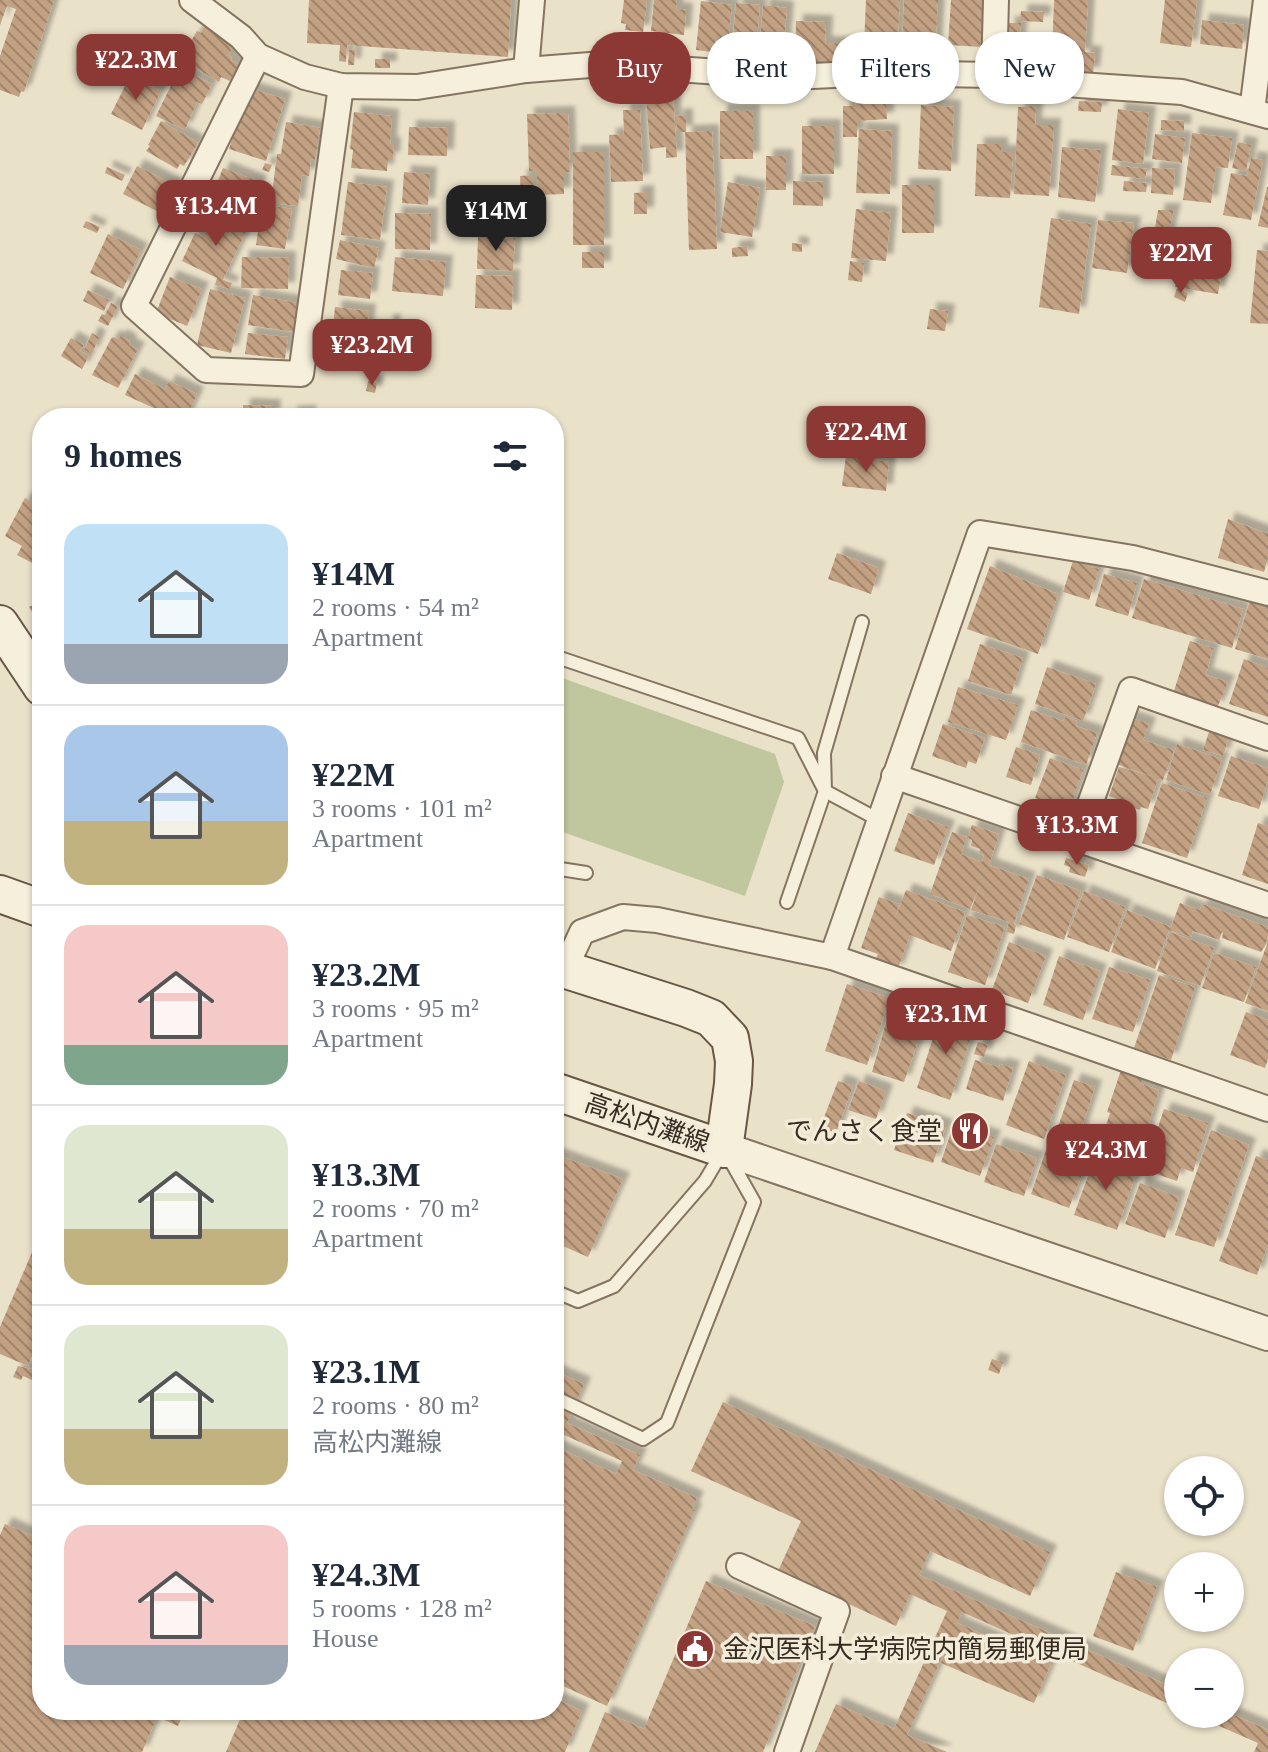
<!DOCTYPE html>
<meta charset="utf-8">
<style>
body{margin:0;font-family:"Times New Roman","Noto Sans JP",serif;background:#f6f6f7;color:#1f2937;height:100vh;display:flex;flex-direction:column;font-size:30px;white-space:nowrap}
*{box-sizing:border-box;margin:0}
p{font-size:26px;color:#747a83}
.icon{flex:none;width:44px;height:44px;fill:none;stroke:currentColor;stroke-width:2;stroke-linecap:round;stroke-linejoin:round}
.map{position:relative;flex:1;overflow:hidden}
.sheet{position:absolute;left:32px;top:408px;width:532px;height:1312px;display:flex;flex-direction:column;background:#fff;border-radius:32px;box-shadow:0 2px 6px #0004}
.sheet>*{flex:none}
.guide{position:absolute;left:588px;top:32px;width:560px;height:72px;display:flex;gap:16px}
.tools{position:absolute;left:1164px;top:1456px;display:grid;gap:16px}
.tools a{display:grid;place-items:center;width:80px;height:80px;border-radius:50%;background:#fff;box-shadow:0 2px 6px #0004;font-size:40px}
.price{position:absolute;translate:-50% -68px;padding:0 18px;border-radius:16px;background:#8c3936;color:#fff;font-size:26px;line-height:52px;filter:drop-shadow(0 2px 4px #0008)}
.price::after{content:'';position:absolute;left:50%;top:48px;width:24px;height:18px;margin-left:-12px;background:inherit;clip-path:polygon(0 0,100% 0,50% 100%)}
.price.selected{background:#222;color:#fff}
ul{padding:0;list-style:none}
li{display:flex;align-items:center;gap:24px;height:200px;padding:0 32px}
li+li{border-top:2px solid #e0e1e3}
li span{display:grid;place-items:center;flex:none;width:224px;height:160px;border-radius:24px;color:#555}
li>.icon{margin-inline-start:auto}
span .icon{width:96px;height:96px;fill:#fffc;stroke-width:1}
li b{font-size:34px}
h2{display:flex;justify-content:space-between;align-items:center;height:96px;padding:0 32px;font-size:34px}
.pill{padding:0 28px;border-radius:32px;background:#fff;box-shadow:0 2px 6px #0004;font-size:28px;line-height:72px}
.pill.selected{background:#8c3936;color:#fff}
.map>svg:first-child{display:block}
.pitch{fill:#c0c79e}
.building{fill:url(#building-back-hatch);filter:url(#shadow)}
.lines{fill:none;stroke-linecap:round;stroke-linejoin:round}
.service-casing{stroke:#847460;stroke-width:16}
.minor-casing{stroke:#847460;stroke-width:28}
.tertiary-casing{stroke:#847460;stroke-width:36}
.secondary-casing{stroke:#665643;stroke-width:40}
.service{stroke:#f5efdb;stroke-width:12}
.minor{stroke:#f5efdb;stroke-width:24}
.tertiary{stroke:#f5efdb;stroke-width:32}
.secondary{stroke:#f5efdb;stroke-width:36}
.labels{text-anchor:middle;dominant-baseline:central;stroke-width:7;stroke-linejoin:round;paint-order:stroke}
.street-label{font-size:26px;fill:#362c21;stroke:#f2ebd8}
.poi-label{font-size:26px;fill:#362c21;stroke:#f2ebd8;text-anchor:end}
</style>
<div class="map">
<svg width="1268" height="1752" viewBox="0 0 1268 1752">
<defs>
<pattern id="building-back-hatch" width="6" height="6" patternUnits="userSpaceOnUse" patternTransform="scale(2)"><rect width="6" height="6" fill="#c3a183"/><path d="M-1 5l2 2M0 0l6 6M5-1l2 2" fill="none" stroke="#9f836b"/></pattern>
<filter id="shadow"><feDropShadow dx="7" dy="-7" stdDeviation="2" flood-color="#0004"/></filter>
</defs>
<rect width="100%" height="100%" fill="#eae1c9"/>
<polygon class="pitch" points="554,675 775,754 784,782 745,896 554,829"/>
<g class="building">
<polygon points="0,0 54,0 24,92 21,91 19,97 0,90 0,56 16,9 7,6 0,25"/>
<polygon points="309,0 511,0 508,57 347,45 346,62 339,61 340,45 307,43"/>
<polygon points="624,0 647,0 643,32 625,30 626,24 621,23"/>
<polygon points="654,0 677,0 676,9 686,10 684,35 651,31"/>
<polygon points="866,0 900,0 897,48 864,46"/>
<polygon points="904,0 938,0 935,52 902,50"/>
<polygon points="951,0 985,0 982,47 948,45"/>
<polygon points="1054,0 1088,0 1085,52 1095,53 1093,74 1081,73 1083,56 1052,55"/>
<polygon points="1165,0 1197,0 1191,47 1160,43"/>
<polygon points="701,1 732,5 727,54 696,50"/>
<polygon points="736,3 760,5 756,52 732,50"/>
<polygon points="763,5 787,8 783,55 759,53"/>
<polygon points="1021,11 1044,12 1043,22 1020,21"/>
<polygon points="1202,20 1244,25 1242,49 1200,44"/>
<polygon points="796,21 826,22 825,43 856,44 855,70 795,67"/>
<polygon points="1008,23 1021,23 1019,46 1008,46"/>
<polygon points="205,25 232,47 229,56 232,58 231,60 239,64 230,81 221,77 219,82 192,66 189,73 212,84 202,104 197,102 185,130 156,116 183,61 180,60 197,31 201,33"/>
<polygon points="349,50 355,50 354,65 348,65"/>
<rect x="375" y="59" width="15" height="9"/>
<polygon points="124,73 161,91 142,130 111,114 126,84 120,81"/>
<polygon points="916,82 942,82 941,100 916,99"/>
<polygon points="248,88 285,99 266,161 229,149"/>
<polygon points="886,88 887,119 857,121 857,137 843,137 843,106 856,106 855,89"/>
<polygon points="739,93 739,102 728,102 728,94"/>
<polygon points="673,96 677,157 666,158 666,147 650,149 646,98"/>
<polygon points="1079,101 1102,102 1101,112 1078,111"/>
<polygon points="921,105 954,107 951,171 918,169"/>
<polygon points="1036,106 1035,125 1054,125 1049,196 1014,194 1018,107"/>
<polygon points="1118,109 1149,113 1143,164 1112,160"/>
<polygon points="623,110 640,110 643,181 611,182 609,135 624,134"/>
<rect x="720" y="111" width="33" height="48"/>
<polygon points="354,112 392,116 390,144 394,144 393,159 388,159 387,171 351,168 353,150 350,149"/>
<polygon points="568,113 570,172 564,173 564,194 537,195 537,171 529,171 527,114"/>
<polygon points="686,115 686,132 712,131 717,249 689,250 685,132 677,132 676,116"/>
<polygon points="1161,120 1184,121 1184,131 1161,130"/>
<polygon points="161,121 198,143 184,166 180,164 177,169 146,151 150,146 148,145"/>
<polygon points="286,122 320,128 315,160 311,159 309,176 302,175 298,206 271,203 277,154 281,154"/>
<rect x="802" y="126" width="32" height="48"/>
<polygon points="409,127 448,128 447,156 408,155"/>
<polygon points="859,129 892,131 890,194 856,193"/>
<polygon points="1192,133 1232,138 1228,168 1216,167 1211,203 1183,200"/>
<polygon points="1155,134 1185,138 1182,163 1152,159"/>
<polygon points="1238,142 1251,145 1246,171 1232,168"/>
<polygon points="977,144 1001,144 1001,152 1013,152 1010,198 975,196"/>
<polygon points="1062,147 1101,150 1095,202 1058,197"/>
<rect x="573" y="152" width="31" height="93"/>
<rect x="766" y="156" width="20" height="34"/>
<polygon points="1251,158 1263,160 1251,220 1223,215 1231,173 1247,176"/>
<polygon points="265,163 272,165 269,172 262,170"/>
<polygon points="1112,165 1147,169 1145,179 1111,175"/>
<polygon points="137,166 177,186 163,214 123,194"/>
<polygon points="107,167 125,175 122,181 105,173"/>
<polygon points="223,168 260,182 251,205 214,191"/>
<polygon points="1152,168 1175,169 1173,195 1151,193"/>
<polygon points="404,172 430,174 428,205 402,203"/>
<polygon points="533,175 533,194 521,194 520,176"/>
<polygon points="793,181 823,182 823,206 793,205"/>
<polygon points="1124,181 1147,183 1146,192 1123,191"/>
<polygon points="348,182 387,187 380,240 341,235"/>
<polygon points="728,182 760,188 752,237 720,232"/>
<rect x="902" y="185" width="32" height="48"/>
<polygon points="1267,187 1268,187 1268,228 1258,226"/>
<polygon points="647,192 647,214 634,214 634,193"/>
<polygon points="262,204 292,209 285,249 256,245"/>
<polygon points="856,209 891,213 886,261 851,258"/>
<polygon points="1158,210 1174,210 1166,243 1178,248 1173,275 1148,270"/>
<polygon points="214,211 248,227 223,280 232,283 230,289 215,285 217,278 182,261 195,233 202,237"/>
<polygon points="395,213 431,214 430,250 395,249"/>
<polygon points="1051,218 1091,224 1079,314 1039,307"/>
<polygon points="1098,220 1134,223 1127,273 1092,268"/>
<polygon points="86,221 100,227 97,233 83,227"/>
<polygon points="108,234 141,250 123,289 90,273"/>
<polygon points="478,236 515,238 513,271 477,269"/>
<polygon points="340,240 379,248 374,268 336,259"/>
<polygon points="792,243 802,244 802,252 792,251"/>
<polygon points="747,246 748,256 732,257 732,248"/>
<polygon points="1257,250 1268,251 1268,324 1250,323"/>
<polygon points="1181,251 1224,257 1218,294 1175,287"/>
<rect x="582" y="252" width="22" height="16"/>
<polygon points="242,257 289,258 288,289 241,288"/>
<polygon points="395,257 446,262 443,296 392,291"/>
<polygon points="850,261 864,263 862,282 848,280"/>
<polygon points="341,270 373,273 370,299 338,295"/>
<polygon points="476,275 513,276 512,310 475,308"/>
<polygon points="170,277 202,289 187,326 156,313"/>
<polygon points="1177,288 1188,293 1185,302 1174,297"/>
<polygon points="210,289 245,298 231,353 197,345"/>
<polygon points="88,290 109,300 104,311 83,301"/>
<polygon points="253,295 298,303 294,332 248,325"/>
<polygon points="111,303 118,306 108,326 98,321 102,314 105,315"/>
<polygon points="335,307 369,311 367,332 333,328"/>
<polygon points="930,309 948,311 945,331 927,329"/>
<polygon points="386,321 394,321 393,330 386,330"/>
<polygon points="324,332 355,337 351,368 319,364"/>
<polygon points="376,332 385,334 383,346 374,344"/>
<polygon points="92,333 99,337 92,354 84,350"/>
<polygon points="248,333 288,337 285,359 245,354"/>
<polygon points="120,336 130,341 129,345 138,349 118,388 92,375 111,339 113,337 118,339"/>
<polygon points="71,338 84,345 80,351 89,356 82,369 61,356"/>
<polygon points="135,374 165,389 169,381 197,394 186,418 151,418 156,409 125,395"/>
<polygon points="368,381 377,383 375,393 366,391"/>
<polygon points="243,405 274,406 273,418 243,418"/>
<polygon points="309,412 310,418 290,418 290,413"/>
<polygon points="864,442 883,445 883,453 862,451"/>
<polygon points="846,456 889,462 886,491 842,486"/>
<polygon points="25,498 42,507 42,554 36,565 17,555 22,546 5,536"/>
<polygon points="1228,519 1268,534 1268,557 1264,572 1218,558"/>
<polygon points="837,553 879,568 871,594 828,579"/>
<polygon points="1073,561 1099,569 1089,600 1063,592"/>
<polygon points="990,566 1058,594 1038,654 967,629"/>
<polygon points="1104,574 1137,583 1128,616 1095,606"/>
<polygon points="1144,579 1243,609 1232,648 1132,618"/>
<polygon points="1251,597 1268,602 1268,659 1235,649"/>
<polygon points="37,603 42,612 42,622 39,624 29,607"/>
<polygon points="1190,641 1213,648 1206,675 1228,682 1217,708 1173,694"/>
<polygon points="980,644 1023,658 1011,695 968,681"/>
<polygon points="1244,659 1268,668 1268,717 1229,704"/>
<polygon points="1047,667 1096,684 1083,721 1035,704"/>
<polygon points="958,687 1018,705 1006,740 948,722"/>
<polygon points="1031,710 1063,721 1065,717 1077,721 1076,726 1097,733 1086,765 1021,742"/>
<polygon points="1128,717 1149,724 1143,740 1174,750 1163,780 1158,779 1148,809 1141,807 1140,810 1117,802 1117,799 1109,796 1119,767 1154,777 1113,763"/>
<polygon points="943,724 985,738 976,764 968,761 966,768 932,756"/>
<polygon points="1210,729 1229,736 1223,756 1203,750"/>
<polygon points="1177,744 1222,759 1210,795 1166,780"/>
<polygon points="1016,747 1040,755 1031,785 1006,777"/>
<polygon points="1231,756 1268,768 1268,780 1259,809 1218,796"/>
<polygon points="1050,758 1083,770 1069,810 1035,798"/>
<polygon points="1162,783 1207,798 1187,858 1142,843"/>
<polygon points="908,813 948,827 934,865 894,851"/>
<polygon points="1258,823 1268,826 1268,884 1242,875"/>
<polygon points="972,825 999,834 989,865 1029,879 1014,924 1016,925 1014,934 1006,932 1009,922 971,910 981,882 970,909 930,894 952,832 967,837 961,854 982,862 984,855 979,853 980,849 971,846 972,840 968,838"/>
<polygon points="1066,858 1089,865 1085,877 1069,872 1070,867 1064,865"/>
<polygon points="1037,875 1081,891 1064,940 1019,924"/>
<polygon points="906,890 965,912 951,951 910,935 897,971 874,962 878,954 861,948 879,897 899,904 895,918"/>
<polygon points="1084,891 1125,907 1109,952 1067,937"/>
<polygon points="1180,903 1200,910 1202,904 1268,927 1268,936 1265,946 1261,952 1222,938 1223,933 1222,932 1219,940 1193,931 1191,937 1169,930 1155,969 1111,952 1127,910 1171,927"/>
<polygon points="967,915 1005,927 985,985 948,972"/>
<polygon points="1170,932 1214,948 1200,986 1157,971"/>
<polygon points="1009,942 1046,956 1028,1003 992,990"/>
<polygon points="1268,942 1268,1011 1245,1003"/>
<polygon points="1214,953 1256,967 1244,1002 1202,988"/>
<polygon points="1059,956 1100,971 1083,1020 1043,1005"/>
<polygon points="1109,967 1150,980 1133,1032 1092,1019"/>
<polygon points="1159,975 1195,987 1171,1060 1134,1048"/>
<polygon points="847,984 890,998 867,1065 825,1051"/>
<polygon points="892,1001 927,1015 904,1082 872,1072"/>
<polygon points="942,1010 975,1025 950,1100 917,1088"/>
<polygon points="1246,1012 1268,1020 1268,1059 1265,1068 1230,1055"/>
<polygon points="978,1042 988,1045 984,1057 974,1054"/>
<polygon points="975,1060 999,1067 1000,1064 1013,1068 1003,1101 966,1089"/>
<polygon points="1029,1061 1066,1075 1044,1139 1006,1125"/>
<polygon points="1121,1070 1143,1077 1141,1084 1159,1090 1138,1159 1099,1147 1110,1113 1107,1112"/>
<polygon points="1074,1080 1095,1087 1079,1137 1057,1130"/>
<polygon points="838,1081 853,1086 836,1133 820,1128"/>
<polygon points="859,1081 886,1091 876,1119 848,1110"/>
<polygon points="1164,1109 1208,1123 1193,1172 1181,1168 1177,1181 1144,1170"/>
<polygon points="907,1113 946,1126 933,1163 894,1150"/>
<polygon points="954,1123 994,1137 980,1176 941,1162"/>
<polygon points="1211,1130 1249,1145 1214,1247 1175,1235"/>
<polygon points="1051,1135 1092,1149 1069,1208 1031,1194"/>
<polygon points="996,1144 1037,1158 1024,1196 984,1182"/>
<polygon points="1096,1153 1138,1168 1117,1230 1074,1215"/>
<polygon points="554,1154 623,1179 588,1257 554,1242"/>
<polygon points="1256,1156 1268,1160 1268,1244 1257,1275 1219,1261"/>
<polygon points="1140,1183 1179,1197 1165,1238 1125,1224"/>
<polygon points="42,1229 42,1332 28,1366 0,1354 0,1327"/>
<polygon points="992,1359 1003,1362 999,1374 988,1370"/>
<polygon points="18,1366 35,1370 32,1380 23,1376 21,1380 13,1377"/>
<polygon points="554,1371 584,1384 567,1423 640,1455 633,1470 697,1498 692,1509 695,1510 607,1706 554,1682 554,1446 616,1474 622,1461 562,1434 558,1443 554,1442"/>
<polygon points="723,1402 1050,1552 1030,1596 930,1551 919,1575 1178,1690 1178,1708 962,1612 957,1623 1051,1664 1034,1703 941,1663 948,1644 907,1735 947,1752 815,1752 836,1704 894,1729 947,1611 910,1594 896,1626 778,1571 801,1521 691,1471"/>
<polygon points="5,1524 42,1540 42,1710 185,1710 178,1726 157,1717 142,1752 0,1752 0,1535"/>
<polygon points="1116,1572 1157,1587 1133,1651 1093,1636"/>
<polygon points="706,1581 815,1626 763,1752 589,1752 605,1712 644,1729"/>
<polygon points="554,1698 582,1711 565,1752 226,1752 244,1710 554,1710"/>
<polygon points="1192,1714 1232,1714 1268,1730 1268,1752 1254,1752 1258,1743"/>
</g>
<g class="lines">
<g class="service-casing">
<g id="service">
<polyline points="554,656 798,738 825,791 879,820"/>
<polyline points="554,868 586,873"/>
<polyline points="787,902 825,791 824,753 862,622"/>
<polyline points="554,1291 578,1301 614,1286 705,1181 724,1149 754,1202 667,1423 643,1439 554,1397"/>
</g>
</g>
<g class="minor-casing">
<g id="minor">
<polyline points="192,0 241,37 258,56 305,77 341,86 417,87 526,70 603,64 792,77 875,73 994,75 1079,85 1182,92 1268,116"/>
<polyline points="258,56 134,306 206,370 301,374 341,86"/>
<polyline points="526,70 532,0"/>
<polyline points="994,75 996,0"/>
<polyline points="1252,111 1266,0"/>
<polyline points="894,776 1268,905"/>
<polyline points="1077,840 1131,690 1268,738"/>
<polyline points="832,957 1268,1109"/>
<polyline points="565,969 582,932 623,917 657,920 832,957 980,533 1133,558 1268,593"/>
<polyline points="739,1566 837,1611 787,1752"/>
</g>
</g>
<g class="tertiary-casing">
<polyline id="tertiary" points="724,1149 1268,1334"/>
</g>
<g class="secondary-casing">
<g id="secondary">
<polyline points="0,624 42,687"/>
<polyline points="0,894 42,909"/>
<polyline points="554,966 686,1008 711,1018 730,1038 734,1061 733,1084 724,1149 554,1091"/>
</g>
</g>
<use href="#service" class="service"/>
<use href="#minor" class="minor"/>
<use href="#tertiary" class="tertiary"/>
<use href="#secondary" class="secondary"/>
</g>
<defs>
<g id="restaurant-disc" transform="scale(2)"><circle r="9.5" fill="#8c3936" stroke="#f2ebd8"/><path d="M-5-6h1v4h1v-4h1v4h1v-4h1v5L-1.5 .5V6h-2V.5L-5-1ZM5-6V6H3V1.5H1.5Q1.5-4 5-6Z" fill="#fff"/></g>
<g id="civic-disc" transform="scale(2)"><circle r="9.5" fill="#8c3936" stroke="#f2ebd8"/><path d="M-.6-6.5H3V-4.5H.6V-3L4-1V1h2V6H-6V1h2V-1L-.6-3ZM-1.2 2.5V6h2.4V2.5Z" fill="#fff"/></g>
</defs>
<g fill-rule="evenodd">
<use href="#restaurant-disc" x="970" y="1131"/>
<use href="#civic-disc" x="695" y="1649"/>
</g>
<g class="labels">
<g class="street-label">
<text transform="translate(647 1123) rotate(19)">高松内灘線</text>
</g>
<g class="poi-label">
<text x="942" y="1131">でんさく食堂</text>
<text x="723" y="1649" text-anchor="start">金沢医科大学病院内簡易郵便局</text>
</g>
</g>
</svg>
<div class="tools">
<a><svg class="icon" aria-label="locate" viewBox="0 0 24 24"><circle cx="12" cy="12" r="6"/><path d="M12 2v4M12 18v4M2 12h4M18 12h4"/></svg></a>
<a>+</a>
<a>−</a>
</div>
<b class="price" style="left:136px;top:102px">¥22.3M</b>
<b class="price" style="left:216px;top:248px">¥13.4M</b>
<b class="price selected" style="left:496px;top:253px">¥14M</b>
<b class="price" style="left:1181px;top:295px">¥22M</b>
<b class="price" style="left:372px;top:387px">¥23.2M</b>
<b class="price" style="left:866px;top:474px">¥22.4M</b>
<b class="price" style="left:1077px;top:867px">¥13.3M</b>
<b class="price" style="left:946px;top:1056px">¥23.1M</b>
<b class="price" style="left:1106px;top:1192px">¥24.3M</b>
<div class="guide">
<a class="pill selected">Buy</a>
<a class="pill">Rent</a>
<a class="pill">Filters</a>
<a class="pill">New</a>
</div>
<section class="sheet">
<h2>9 homes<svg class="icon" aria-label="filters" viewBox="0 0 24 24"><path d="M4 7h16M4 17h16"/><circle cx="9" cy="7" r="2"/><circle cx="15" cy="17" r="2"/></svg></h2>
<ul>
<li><span style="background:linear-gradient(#bfe0f5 75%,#9aa5b1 0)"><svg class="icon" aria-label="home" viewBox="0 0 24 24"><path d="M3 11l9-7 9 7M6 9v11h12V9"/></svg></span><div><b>¥14M</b><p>2 rooms · 54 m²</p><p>Apartment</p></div></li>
<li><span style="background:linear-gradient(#a9c7e8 60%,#c2b280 0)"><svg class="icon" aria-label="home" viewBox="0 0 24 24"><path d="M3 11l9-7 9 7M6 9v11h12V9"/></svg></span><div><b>¥22M</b><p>3 rooms · 101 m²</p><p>Apartment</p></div></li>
<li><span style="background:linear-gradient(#f6c9c9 75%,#7fa58c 0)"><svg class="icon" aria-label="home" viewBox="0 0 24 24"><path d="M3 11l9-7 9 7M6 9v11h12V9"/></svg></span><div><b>¥23.2M</b><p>3 rooms · 95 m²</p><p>Apartment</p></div></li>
<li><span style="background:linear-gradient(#dfe7d0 65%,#c2b280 0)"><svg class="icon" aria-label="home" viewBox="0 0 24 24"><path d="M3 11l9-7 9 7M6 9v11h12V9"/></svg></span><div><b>¥13.3M</b><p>2 rooms · 70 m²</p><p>Apartment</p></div></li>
<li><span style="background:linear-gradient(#dfe7d0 65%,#c2b280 0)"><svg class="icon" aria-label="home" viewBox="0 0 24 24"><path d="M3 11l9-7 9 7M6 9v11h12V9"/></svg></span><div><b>¥23.1M</b><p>2 rooms · 80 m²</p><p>高松内灘線</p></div></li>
<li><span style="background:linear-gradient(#f6c9c9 75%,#9aa5b1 0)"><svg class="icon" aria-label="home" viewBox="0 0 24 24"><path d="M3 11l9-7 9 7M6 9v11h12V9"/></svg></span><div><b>¥24.3M</b><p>5 rooms · 128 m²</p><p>House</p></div></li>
</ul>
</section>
</div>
